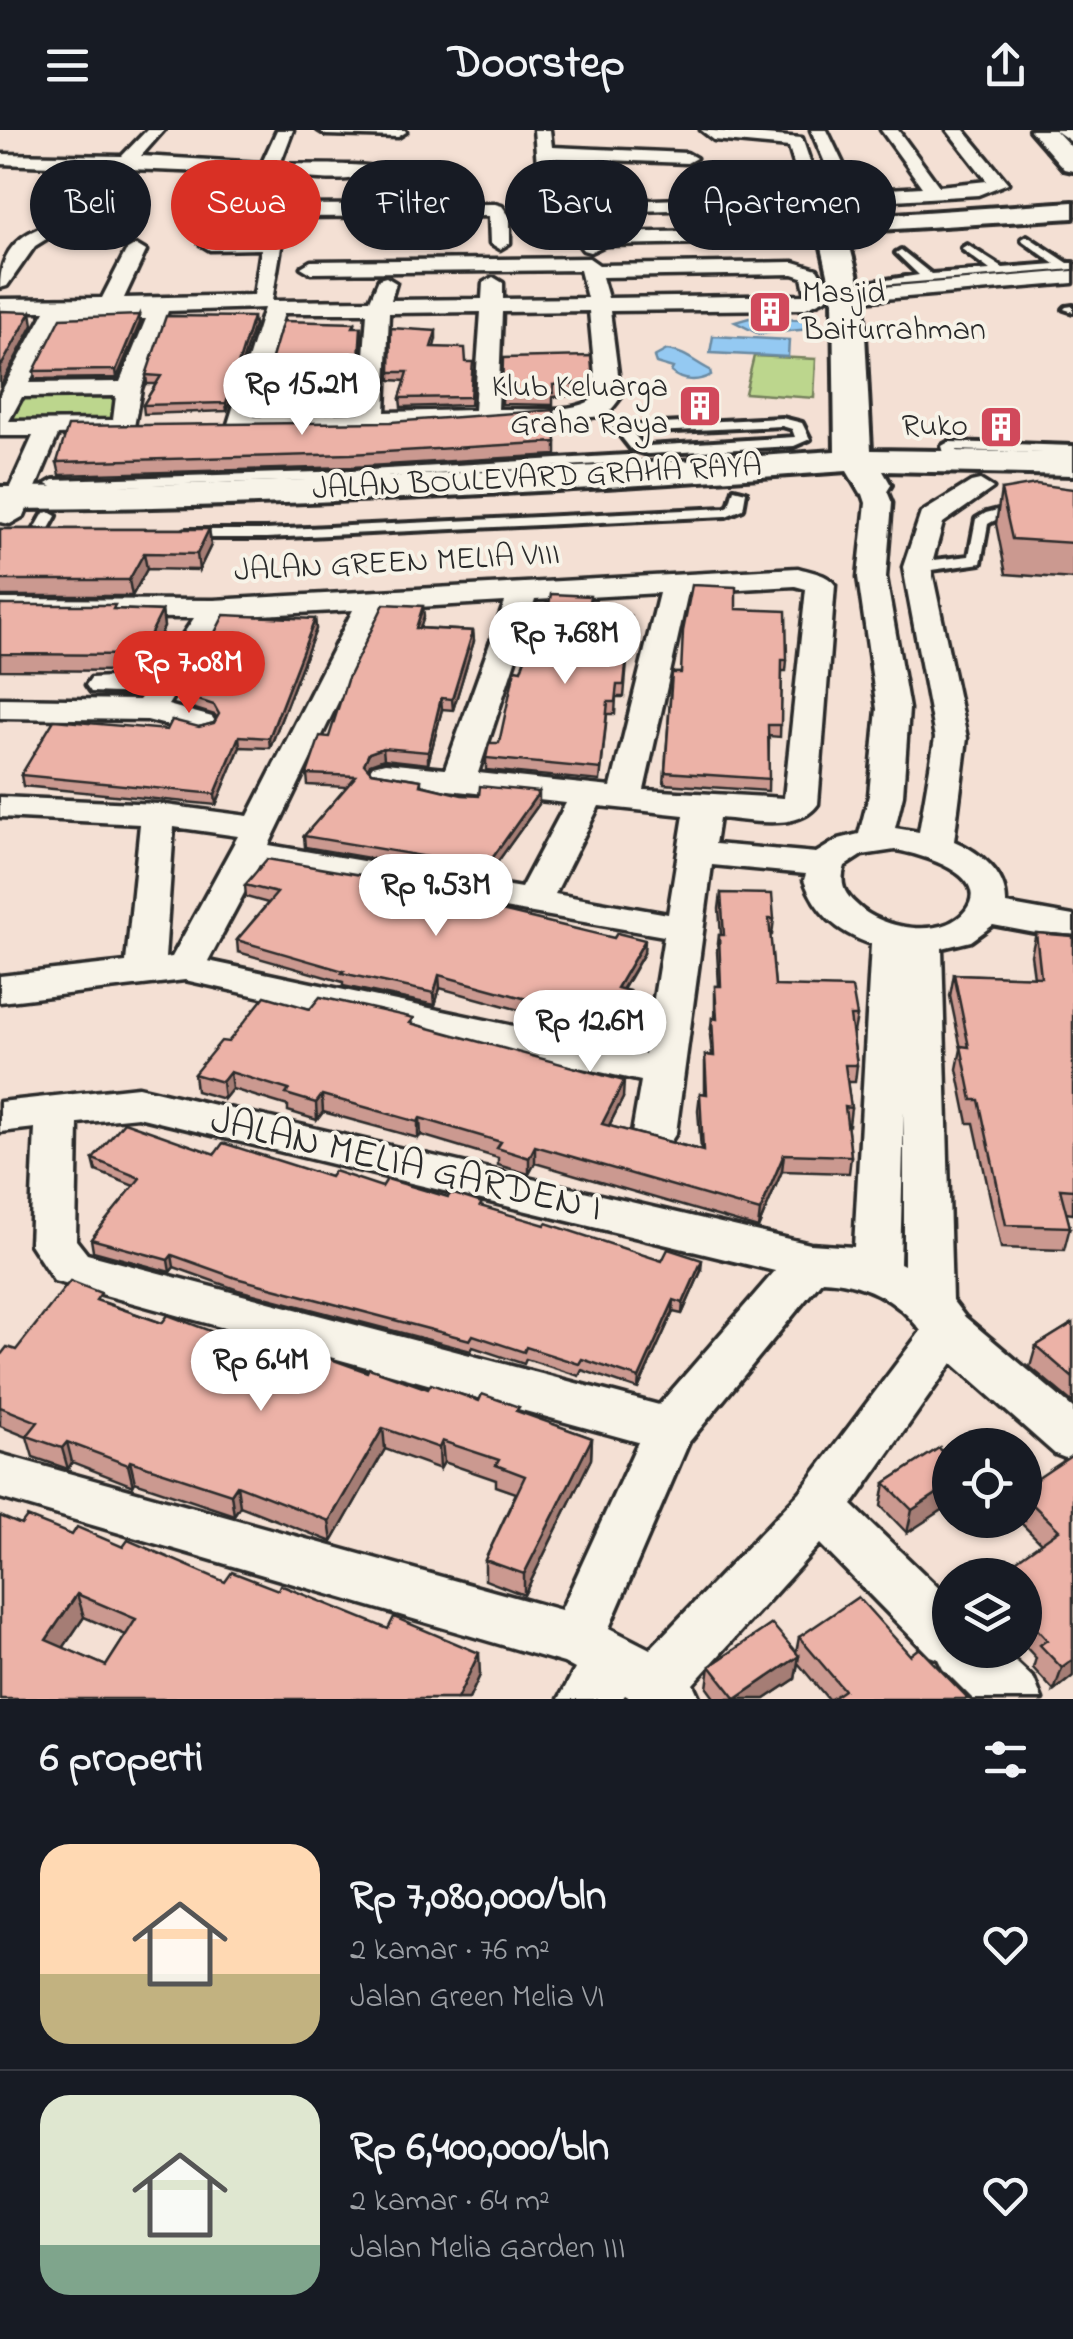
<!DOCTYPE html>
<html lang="id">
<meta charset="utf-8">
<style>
body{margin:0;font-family:"Indie Flower",sans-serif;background:#20242c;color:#f1f3f6;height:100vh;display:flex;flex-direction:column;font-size:38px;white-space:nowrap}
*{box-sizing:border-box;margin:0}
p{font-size:32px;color:#9ea1a6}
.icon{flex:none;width:55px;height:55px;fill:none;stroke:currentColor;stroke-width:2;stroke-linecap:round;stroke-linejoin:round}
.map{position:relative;height:1569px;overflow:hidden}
.details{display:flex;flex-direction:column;background:#171b24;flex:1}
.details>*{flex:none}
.top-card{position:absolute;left:30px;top:30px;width:1015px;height:90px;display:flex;gap:20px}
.controls{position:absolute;left:932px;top:1298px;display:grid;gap:20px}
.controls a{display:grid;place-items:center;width:110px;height:110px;border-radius:50%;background:#171b24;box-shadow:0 2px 8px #0004;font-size:50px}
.price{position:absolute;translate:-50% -85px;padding:0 22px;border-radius:35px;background:#fff;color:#222;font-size:32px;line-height:65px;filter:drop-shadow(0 2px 5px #0008)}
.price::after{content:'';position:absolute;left:50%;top:60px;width:30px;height:22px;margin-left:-15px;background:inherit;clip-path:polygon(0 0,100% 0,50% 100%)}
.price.current{background:#d93025;color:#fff}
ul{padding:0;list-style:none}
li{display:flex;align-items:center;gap:30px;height:250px;padding:0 40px}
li+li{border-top:2px solid #363941}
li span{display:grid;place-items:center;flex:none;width:280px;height:200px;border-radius:30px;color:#555}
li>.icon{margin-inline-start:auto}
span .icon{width:120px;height:120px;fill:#fffc;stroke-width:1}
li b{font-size:42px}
h2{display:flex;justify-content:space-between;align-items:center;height:120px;padding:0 40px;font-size:42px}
.pill{padding:0 35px;border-radius:45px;background:#171b24;box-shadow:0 2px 8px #0004;font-size:35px;line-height:90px}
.pill.current{background:#d93025;color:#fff}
header{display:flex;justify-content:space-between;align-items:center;height:130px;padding:0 40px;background:#171b24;font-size:45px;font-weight:700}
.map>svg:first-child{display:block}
.green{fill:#bcd68d;stroke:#74805c;stroke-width:2.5}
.water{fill:#94c9f2;stroke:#6a8aa2;stroke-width:2.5}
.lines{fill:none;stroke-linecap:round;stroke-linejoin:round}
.lane-casing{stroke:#2b2b2b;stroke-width:8}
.street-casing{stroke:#2b2b2b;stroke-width:7}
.secondary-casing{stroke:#2b2b2b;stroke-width:8}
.lane{fill:#f7f3e8;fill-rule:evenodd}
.street{fill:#f7f3e8;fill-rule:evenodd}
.secondary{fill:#f7f3e8;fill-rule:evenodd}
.wall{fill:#cb9990;stroke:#2b2b2b;stroke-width:2.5;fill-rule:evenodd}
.shaded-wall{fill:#a57d75;stroke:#2b2b2b;stroke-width:2.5}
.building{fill:#ecb2a7;stroke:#2b2b2b;stroke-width:2.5;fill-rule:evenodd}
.labels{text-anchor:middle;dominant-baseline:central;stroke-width:8;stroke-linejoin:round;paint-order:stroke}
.far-poi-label{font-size:32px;fill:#2b2b2b;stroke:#f7f3e8;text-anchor:end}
.far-street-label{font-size:32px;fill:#2b2b2b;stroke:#f7f3e8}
.street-label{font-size:40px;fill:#2b2b2b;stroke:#f7f3e8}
</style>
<header><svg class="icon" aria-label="menu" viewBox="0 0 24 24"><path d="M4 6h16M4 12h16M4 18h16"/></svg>Doorstep<svg class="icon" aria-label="share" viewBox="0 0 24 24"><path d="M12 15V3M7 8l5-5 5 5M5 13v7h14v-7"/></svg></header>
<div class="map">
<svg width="1073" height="1569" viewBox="0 0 1073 1569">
<rect width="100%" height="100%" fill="#f4e0d4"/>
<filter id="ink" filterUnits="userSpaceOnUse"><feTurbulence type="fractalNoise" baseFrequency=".01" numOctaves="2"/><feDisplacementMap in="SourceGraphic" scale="20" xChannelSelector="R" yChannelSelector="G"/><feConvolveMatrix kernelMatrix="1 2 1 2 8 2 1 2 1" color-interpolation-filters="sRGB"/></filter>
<g filter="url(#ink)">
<g class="green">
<polygon points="754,226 816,229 814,268 745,263"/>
<polygon points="120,260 113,293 10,295 21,265"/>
</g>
<g class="water">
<polygon points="749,188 803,190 810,199 759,204 735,192"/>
<polygon points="713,206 789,210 788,227 710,223"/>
<path d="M667,220C685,222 694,232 710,240L711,245C699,252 682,252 671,242L673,238L656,233L654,227Z"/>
</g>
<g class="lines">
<g class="lane-casing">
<g id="lane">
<polygon points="1027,106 1068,133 1073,133 1073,139 879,155 873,152 919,145 896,123 901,120 931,144 990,140 963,120 962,118 967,115 1003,138 1055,134 1023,111 1022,109"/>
<polygon points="1073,176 1073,182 1064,179 1066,177"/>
<path d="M782,288L802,293L810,309L794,316L647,324L631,319L616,300L623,296ZM782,296L792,299L795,307L648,316L641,313L633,303Z"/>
<polygon points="949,312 1073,316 1073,324 957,320 961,333 954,337 947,333 942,316"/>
<polygon points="627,325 634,329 632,332 352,349 54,358 47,354 54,350 352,341"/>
<polygon points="734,359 746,362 743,379 726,386 266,408 186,408 179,404 186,400 266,400 725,378 729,376"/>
<path d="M1013,376L1073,382V390C1045,387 1014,378 988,394L981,433L917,442L909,437L917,432L969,426L976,389L986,383Z"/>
<polygon points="49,382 56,386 46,404 34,407 32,404 44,383"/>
</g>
</g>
<g class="street-casing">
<g id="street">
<path d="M147,0H164L141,26L262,33L277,0H293L280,34C298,35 374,33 382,39C357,57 305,47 275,45L288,69L287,75L495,74L502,76L510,87V113L500,119L490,113L489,86L286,87L272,171L370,170L379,149L386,147L396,153L391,170L482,169L483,153L493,147L503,153V169L587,168L580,140L311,143L301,137L311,131L589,128L599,135L794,132L817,139L827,156V168L804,179L610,181L621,267C617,272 611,281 606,284C588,294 258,306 231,299L228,294L264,178L168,181L141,259L133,302L58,305L24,386L10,394L0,392V379L33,306H0V264L45,181H0V169L102,168L126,121L136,115L146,121L124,168L254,165L261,119L210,120L200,114L210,108L263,107L268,80L192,79L183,73L192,67L270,69L256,48L258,44L0,34V24L122,26ZM793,144L802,147L806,165L608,168L602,147ZM589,181L597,266C577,285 526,278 498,279L502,182ZM481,182L474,280L385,282L389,183ZM284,183H367L360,283L254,287ZM65,189H146L120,252L29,253L61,190ZM116,266L113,290L9,291L22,267Z"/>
<polygon points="318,0 405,0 406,2 398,7 326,5"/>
<polygon points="534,0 550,0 552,17 687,23 696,28 687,33 554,28 557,51 624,54 633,60 624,66 548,61 539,56"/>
<path d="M701,0L802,8L821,64L838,63L811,0H827L856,61L922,57L881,0H898L939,56L987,51L947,0H964L1008,53L978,65L861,72L867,85L857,91L850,89L842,73L827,74L837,88L827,94L820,92L809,76L761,77L780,101L775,110L768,112L605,115L590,122L583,120L580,116L588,108L583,80L591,72L803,65L789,17L714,10ZM741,78L759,100L606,103L602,82Z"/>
<polygon points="1055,0 1073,0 1073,13"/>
<path d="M74,87L84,93L81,97L51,106L35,116L7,156L0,158C0,109 32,98 74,87Z"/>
<polygon points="1073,141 1073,153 848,172 837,166 848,160"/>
<path d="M873,347L882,349L892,373L886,447L909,579L903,665L895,698L919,702L935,608L903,437L921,383L971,352L980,350L993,358L943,393L931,437L967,608L954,711C980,722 1007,743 1006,774L1073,786V810L993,795L971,811L942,818L952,1170L965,1187L1073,1278V1331L1055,1324L952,1233L852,1375L950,1469V1520H1003L1034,1549L1042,1569H973L943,1539L938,1529L930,1526L820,1414L693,1554L700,1569H632L625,1565L622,1569H559L575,1539L564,1533L0,1368V1324L561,1480L638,1312L54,1151L30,1114L35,998L0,1002V972L138,957L810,1114L854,1117L871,814C837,802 816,783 804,750L806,744L712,735L676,1003L669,1014L654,1018L639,1014L632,1003L641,951L185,850L0,872V846L126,832L140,694L0,687V667L158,674L248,686L353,480L224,487L168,575L212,587L217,594L212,601L201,604L147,590L0,588V568L139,570L144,564L91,562L86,555L91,548L156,545L194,488L0,487V469L214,470L798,438C811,442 828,444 835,455L818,674C799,702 748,690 719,688L715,714L816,723L839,709L859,704L869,665L877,579L858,447L866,373L860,355ZM795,456L806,459L784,668L644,660L688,462ZM659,463L611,657L478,643L535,470ZM505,472L445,639L385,633L373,636L368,643L373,650L385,653L566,673L521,758L269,715L383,479ZM599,676L684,685L668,784L555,764ZM174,697L238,706L172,827L165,828ZM895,720C917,723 993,744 966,780C943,810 882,799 858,776C844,764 839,754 845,736L862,725ZM259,735L664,806L645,924L208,831ZM904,981V1135L900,1133ZM138,987L775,1141L659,1275L87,1124L76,1110L78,993ZM822,1150C860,1151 898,1169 921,1201L800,1362L650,1519L609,1498L689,1312Z"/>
</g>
</g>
<g class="secondary-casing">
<g id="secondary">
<polygon points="1030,0 1055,0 1073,19 1073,41 1064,39"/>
<path d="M1073,72V88L846,102L863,166L871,320L1073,323V345L883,341L891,355L886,363L873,366L860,363L847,341C565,361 283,378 0,379V357C279,355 557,340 835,321L833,166L817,95L821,89Z"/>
</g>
</g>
<use href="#lane" class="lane"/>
<use href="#street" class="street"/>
<use href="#secondary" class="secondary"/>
</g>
<g class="wall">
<polygon points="140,193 117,248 35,249 34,241"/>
<polygon points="355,193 355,197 361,197 362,205 358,256 349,279 260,281 259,272"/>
<polygon points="254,195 227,281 144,284 143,275 156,254 147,254 146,245"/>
<polygon points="436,201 436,209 434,217 466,232 473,240 470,275 401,277 400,268 406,251 390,250 390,242"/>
<polygon points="503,228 593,252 593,264 553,267 553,275 502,274"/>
<polygon points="556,312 556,325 352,337 60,345 57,332"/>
<polygon points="1073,359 1073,449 1006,444 996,394 1001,360"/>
<polygon points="0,399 209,399 211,415 199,440 147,439 132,466 0,466"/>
<polygon points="0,475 162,481 164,497 142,541 0,540"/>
<polygon points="736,479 787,530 786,541 782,541 780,607 769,606 768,661 664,654 672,543 681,543"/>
<polygon points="589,484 631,486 624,567 616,567 615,584 607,584 600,651 486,640 486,628 499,613 521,540"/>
<polygon points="424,486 420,498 473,501 474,511 453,580 442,579 428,634 384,629 370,634 368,638 371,642 421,650 421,655 462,665 539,674 486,748 305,717 304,706 347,657 308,655 307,644"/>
<polygon points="315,489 316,499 270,618 240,617 216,675 23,656 21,645 167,600 199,597 214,593 217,588 215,585 185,576 183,565"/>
<polygon points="245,755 466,763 466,773 644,823 623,860 629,861 628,874 610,905 440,858 435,875 343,856 343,852 238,822 237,810 268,773 246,767"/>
<polygon points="721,763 774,789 772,805 770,805 775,856 857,886 854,902 852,902 857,935 855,952 847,952 851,978 849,995 847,994 851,1026 849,1043 782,1041 758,1098 535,1033 529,1044 498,1035 498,1028 421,1005 418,1008 323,982 317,990 288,981 288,976 232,959 224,969 196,961 194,944 228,912 310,879 414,894 623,968 609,996 701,1020 698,980 700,963 705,964 705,925 712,926 710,905 712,888 715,889 715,856 719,856 717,821 719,805 721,805 719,779"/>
<polygon points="1036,803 1073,806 1073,1084 1066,1083 1070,1097 1064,1120 1001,1118 974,993 968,993 957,939 961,919 950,866 954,844 1034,847 1031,825"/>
<polygon points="215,1024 482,1077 662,1131 701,1141 682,1184 673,1182 638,1259 582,1240 579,1246 526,1229 524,1234 473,1217 471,1221 238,1160 174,1137 170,1142 93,1121 91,1109 134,1056 96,1041 93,1029"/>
<polygon points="103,1172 162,1193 273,1217 519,1282 592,1308 591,1329 524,1465 485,1450 485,1430 516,1363 496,1356 496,1350 444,1332 440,1339 385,1319 332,1412 240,1376 234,1385 135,1352 133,1356 72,1332 68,1339 33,1327 27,1307 0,1296 0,1226 16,1220"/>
<polygon points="1073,1193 1073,1273 1030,1237 1036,1216"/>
<polygon points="939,1318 907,1403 881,1376 885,1353"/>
<polygon points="1073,1328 1073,1546 1054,1561 1033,1538 1036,1528 1025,1516 1025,1445 1041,1413 1018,1390 1025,1390 1025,1357"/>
<path d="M21,1395L123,1417L480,1545L469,1569H0ZM84,1487L126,1505L106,1536L63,1518Z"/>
<polygon points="799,1507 910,1525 969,1569 828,1569 798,1533 795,1549 765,1569 715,1569 707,1558 710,1536 796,1523"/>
</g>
<g class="shaded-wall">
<polygon points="31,182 33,195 0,257 0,238"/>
<polygon points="139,185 140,193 117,248 116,240"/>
<polygon points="253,187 254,195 227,281 226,273"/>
<polygon points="361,197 358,256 349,279 349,270"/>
<polygon points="209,399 211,415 199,440 197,424"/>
<polygon points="144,423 147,439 132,466 129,450"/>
<polygon points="423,476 424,486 417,508 416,498"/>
<polygon points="162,481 164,497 142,541 140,525"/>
<polygon points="315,489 316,499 270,618 269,608"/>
<polygon points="473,501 474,511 453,580 452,569"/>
<polygon points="441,568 442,579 428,634 428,622"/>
<polygon points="239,606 240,617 216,675 215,664"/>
<polygon points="383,618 384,629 370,634 365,645 364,634 369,623"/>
<polygon points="539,662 539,674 486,748 486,737"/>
<polygon points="645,810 644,823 616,870 617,858"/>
<polygon points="439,845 440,858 435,875 434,863"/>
<polygon points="629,861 628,874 610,905 611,892"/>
<polygon points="230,942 232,959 224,969 222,952"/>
<polygon points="624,951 623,968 601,1011 602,994"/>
<polygon points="322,965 323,982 317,990 316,973"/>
<polygon points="420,988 421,1005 418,1008 418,992"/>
<polygon points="535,1016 535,1033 529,1044 529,1028"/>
<polygon points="784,1024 782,1041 758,1098 760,1081"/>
<polygon points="172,1125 174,1137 170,1142 168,1130"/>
<polygon points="702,1130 701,1141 682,1184 683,1173"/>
<polygon points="674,1170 673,1182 638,1259 639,1248"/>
<polygon points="383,1298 385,1319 332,1412 329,1391"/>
<polygon points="592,1308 591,1329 524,1465 524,1444"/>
<polygon points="442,1311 444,1332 440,1339 439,1318"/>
<polygon points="67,1312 72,1332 68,1339 62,1318"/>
<polygon points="130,1331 135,1352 133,1356 128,1335"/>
<polygon points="237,1355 240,1376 234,1385 231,1364"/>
<polygon points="950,1355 950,1375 907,1403 912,1380"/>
<polygon points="77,1464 84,1487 53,1533 46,1510"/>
<polygon points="479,1523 480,1545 469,1569 457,1569"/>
<polygon points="799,1526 795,1549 765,1569 736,1569"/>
<polygon points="1073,1530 1073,1546 1054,1561 1062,1538"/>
</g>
<g class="building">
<polygon points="0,181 31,182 0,238"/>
<polygon points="139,185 116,240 34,241 61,188"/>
<polygon points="166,186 253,187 226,273 143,275 161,246 146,245"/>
<polygon points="283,191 355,193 353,197 361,197 358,247 349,270 259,272"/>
<polygon points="391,198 436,201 431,217 465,218 466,232 473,232 470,267 400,268 408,242 390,242"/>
<polygon points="591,226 593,252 553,255 554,263 502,262 503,228"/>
<polygon points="554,280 556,312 351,324 57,332 68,296 391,292"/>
<polygon points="1036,354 1073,359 1073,413 1012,409 1001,360"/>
<polygon points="0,399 209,399 197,424 144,423 129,450 0,450"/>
<polygon points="692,455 736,457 736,479 786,481 787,530 782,530 781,595 768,595 769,649 665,642 672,543 681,543 683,501"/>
<polygon points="551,464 590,466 587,484 631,486 624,555 617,555 615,572 608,572 601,639 486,628 489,613 499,613 515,539 521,540 540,484 547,484"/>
<polygon points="384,474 423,476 416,498 473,501 452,569 441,568 428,622 383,618 369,623 364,634 371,642 421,650 420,655 462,665 479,666 480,656 539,662 486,737 304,706 356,646 307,644 320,606 329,607 347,550"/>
<polygon points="0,475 115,475 113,479 162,481 140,525 0,524"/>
<polygon points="224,485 315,489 269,608 239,606 215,664 21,645 54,590 167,600 172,590 199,597 214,593 219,584 214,575 183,565"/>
<polygon points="267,729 466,763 460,771 614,808 617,803 645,810 617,858 629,861 611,892 439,845 434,863 342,843 344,841 237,810 277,763 245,755"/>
<polygon points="721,763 772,764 774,789 769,789 775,856 852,858 857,886 850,886 857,935 845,935 851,978 845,977 851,1026 784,1024 760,1081 535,1016 529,1028 497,1018 501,1012 420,988 418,992 322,965 316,973 286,964 289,960 230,942 222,952 194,944 221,911 228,912 265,866 310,879 320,867 414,888 410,893 624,951 602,994 703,1021 700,963 707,964 705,925 714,926 712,888 717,889 715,856 721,856 719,805 724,805"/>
<polygon points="1036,803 1073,806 1073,1060 1060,1059 1070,1097 1006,1095 979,970 972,970 961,916 969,917 954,844 1041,847"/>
<polygon points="124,992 215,1024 223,1013 330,1047 334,1041 382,1057 387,1049 448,1067 451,1063 482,1073 480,1076 545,1095 546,1093 662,1131 668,1119 702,1130 683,1173 674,1170 639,1248 582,1229 579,1234 526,1217 524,1222 473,1205 470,1210 236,1148 172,1125 168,1130 91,1109 140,1048 93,1029"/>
<polygon points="70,1151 101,1163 96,1170 162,1193 168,1185 234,1210 238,1204 273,1217 275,1213 326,1231 328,1228 367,1242 369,1238 428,1259 431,1254 479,1271 482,1264 519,1277 516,1281 592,1308 524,1444 485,1430 525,1346 496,1335 499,1330 442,1311 439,1318 383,1298 329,1391 237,1355 231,1364 130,1331 128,1335 67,1312 62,1318 27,1306 38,1292 0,1277 0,1226 7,1217 16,1220"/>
<polygon points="1073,1193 1073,1248 1036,1216"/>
<polygon points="939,1318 950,1329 950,1355 912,1380 885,1353"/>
<polygon points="1071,1326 1073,1328 1073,1530 1062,1538 1040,1515 1047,1510 1025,1486 1025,1445 996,1445 1059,1400 1025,1367 1025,1357"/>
<path d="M0,1386L21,1395L27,1387L72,1405L77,1397L123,1417L128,1410L225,1452L232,1442L278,1460L280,1455L388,1499L394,1487L479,1523L457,1569H0ZM77,1464L136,1489L106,1536L46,1510Z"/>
<polygon points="858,1467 910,1525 919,1518 969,1569 831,1569 844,1560 799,1507"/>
<polygon points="772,1494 799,1526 736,1569 710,1536"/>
</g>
</g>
<defs>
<g id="building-square" transform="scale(2.25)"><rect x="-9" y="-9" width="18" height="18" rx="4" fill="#d1495b" stroke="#f7f3e8"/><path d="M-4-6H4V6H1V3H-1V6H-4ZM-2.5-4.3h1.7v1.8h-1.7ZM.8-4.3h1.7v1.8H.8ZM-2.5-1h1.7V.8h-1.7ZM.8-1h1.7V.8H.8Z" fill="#fff"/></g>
</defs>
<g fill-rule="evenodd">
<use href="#building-square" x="770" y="182"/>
<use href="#building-square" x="700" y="276"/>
<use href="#building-square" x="1001" y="297"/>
</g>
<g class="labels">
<g class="far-poi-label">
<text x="802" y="164" text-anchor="start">Masjid<tspan x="802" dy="37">Baiturrahman</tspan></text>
<text x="668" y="258">Klub Keluarga<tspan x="668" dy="37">Graha Raya</tspan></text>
<text x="968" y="297">Ruko</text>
</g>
<g class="far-street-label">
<text transform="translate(537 349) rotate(-3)">JALAN BOULEVARD GRAHA RAYA</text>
<text transform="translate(397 434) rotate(-3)">JALAN GREEN MELIA VIII</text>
</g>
<g class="street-label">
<text transform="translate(406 1036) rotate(13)">JALAN MELIA GARDEN I</text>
</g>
</g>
</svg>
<div class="controls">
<a><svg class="icon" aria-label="locate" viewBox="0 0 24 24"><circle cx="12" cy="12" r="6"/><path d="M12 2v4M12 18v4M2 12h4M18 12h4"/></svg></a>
<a><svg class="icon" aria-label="layers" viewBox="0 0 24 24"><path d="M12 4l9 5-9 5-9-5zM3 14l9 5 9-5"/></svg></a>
</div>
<b class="price" style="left:302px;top:308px">Rp 15.2M</b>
<b class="price" style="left:565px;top:557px">Rp 7.68M</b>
<b class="price current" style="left:189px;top:586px">Rp 7.08M</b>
<b class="price" style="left:436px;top:809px">Rp 9.53M</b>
<b class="price" style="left:590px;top:945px">Rp 12.6M</b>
<b class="price" style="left:261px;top:1284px">Rp 6.4M</b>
<div class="top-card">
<a class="pill">Beli</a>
<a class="pill current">Sewa</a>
<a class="pill">Filter</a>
<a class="pill">Baru</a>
<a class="pill">Apartemen</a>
</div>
</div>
<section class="details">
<h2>6 properti<svg class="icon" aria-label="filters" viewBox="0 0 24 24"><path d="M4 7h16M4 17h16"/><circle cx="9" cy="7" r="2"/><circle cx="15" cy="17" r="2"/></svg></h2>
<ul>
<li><span style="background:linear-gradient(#ffd9b3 65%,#c2b280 0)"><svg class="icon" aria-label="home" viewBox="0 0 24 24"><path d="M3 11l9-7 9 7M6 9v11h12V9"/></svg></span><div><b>Rp 7,080,000/bln</b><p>2 kamar · 76 m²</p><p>Jalan Green Melia VI</p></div><svg class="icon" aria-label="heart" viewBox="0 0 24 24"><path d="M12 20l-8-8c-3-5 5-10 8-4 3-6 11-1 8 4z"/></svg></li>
<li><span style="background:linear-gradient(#dfe7d0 75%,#7fa58c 0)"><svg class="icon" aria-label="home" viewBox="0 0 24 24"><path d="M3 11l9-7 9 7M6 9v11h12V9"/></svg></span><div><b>Rp 6,400,000/bln</b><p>2 kamar · 64 m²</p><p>Jalan Melia Garden III</p></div><svg class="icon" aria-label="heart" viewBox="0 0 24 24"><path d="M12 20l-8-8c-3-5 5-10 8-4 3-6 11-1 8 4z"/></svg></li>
</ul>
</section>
